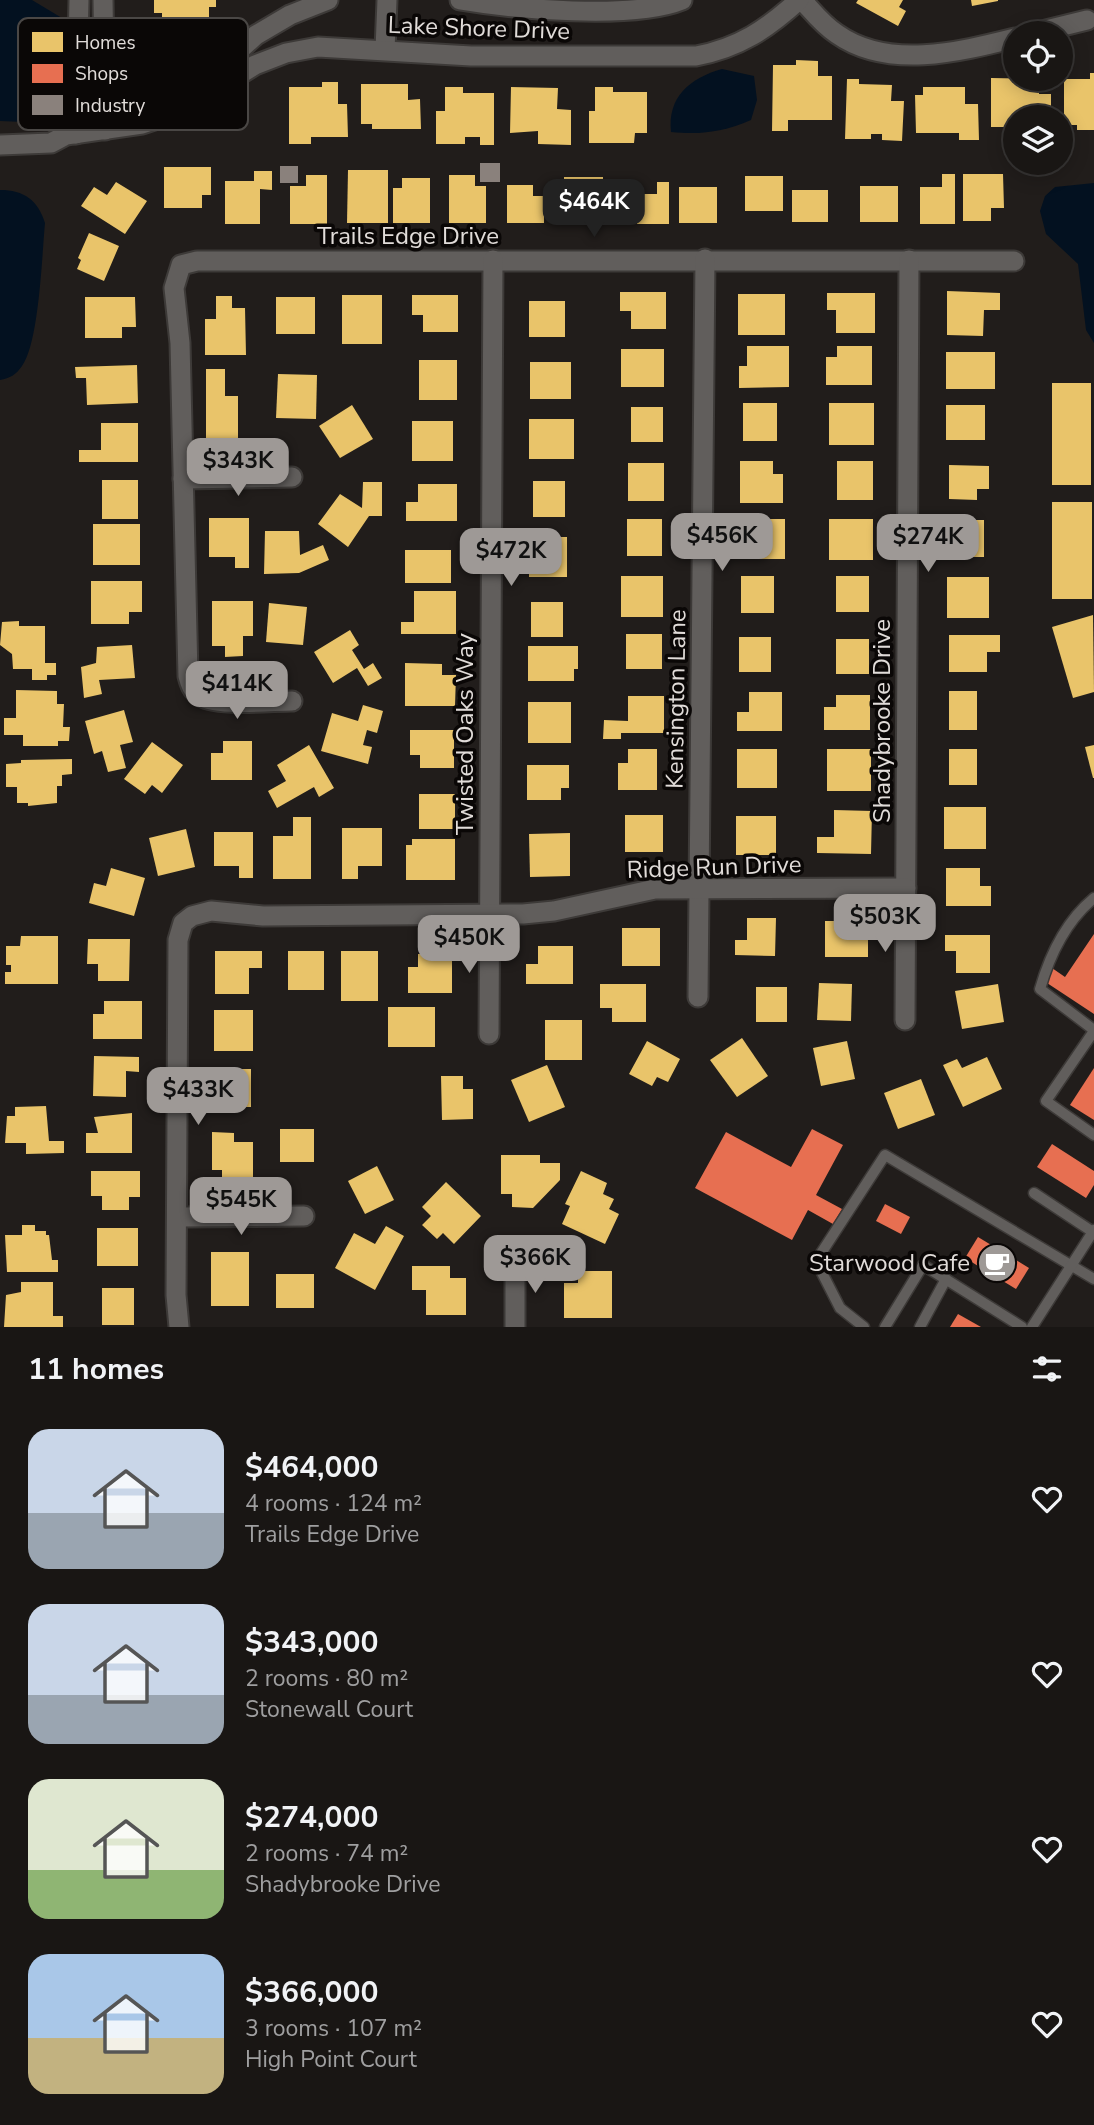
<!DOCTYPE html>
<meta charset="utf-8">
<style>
body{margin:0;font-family:"Nunito Sans",sans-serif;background:#221f1d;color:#f1f3f6;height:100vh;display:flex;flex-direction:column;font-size:26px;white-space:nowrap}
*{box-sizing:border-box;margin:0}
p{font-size:23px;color:#9f9fa0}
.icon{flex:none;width:38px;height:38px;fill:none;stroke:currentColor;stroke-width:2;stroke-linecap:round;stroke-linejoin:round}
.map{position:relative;height:1327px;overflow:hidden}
.sheet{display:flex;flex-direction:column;background:#191614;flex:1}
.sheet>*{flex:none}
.controls{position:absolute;left:1003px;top:21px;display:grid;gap:14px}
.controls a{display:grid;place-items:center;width:70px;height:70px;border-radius:50%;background:#191614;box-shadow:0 4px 18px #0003,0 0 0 2px #373534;font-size:35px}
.price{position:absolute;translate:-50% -60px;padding:0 16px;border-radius:14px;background:#9e9996;color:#111;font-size:23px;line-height:46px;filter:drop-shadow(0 2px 4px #0008)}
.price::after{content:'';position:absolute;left:50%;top:42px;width:21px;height:16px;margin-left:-10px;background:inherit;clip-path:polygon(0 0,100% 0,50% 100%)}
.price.active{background:#222;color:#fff}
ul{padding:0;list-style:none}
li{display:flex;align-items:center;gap:21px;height:175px;padding:0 28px}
li span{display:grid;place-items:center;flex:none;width:196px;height:140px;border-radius:21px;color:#555}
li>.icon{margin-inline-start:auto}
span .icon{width:84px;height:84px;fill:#fffc;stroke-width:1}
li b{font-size:30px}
h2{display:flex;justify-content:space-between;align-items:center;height:84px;padding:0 28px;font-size:30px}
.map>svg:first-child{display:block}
.water{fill:#031120}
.homes{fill:#e9c46a}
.shops{fill:#e76f51}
.industry{fill:#8a817c}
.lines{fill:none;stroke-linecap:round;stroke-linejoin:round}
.lane-casing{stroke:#3d3a38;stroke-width:13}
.street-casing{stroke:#3d3a38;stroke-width:23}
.lane{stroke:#615e5c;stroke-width:10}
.street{stroke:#615e5c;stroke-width:19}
.labels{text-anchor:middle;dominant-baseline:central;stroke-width:7;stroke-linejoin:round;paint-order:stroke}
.street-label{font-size:24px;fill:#e1dcd9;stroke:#0a0706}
.poi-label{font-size:24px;fill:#e1dcd9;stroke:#0a0706;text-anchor:end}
.key{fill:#0a0706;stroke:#4a4745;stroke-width:2}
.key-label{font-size:19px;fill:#e1dcd9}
</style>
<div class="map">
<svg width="1094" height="1327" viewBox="0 0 1094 1327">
<rect width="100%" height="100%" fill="#211d1b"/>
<g class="water">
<path d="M0,0H32L62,18C69,73 68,87 24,122L0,121Z"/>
<path d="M722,69L754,76L757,100L751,120C723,132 701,135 671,132C667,97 690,78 722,69Z"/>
<polygon points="1094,183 1094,343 1086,330 1078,264 1046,234 1040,211 1045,196 1055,187"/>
<path d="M0,190C24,190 38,200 45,223C42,255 39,343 22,366C16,375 10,378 0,380Z"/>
</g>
<g class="homes">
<polygon points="154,0 216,0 216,7 209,7 209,39 162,39 162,13 154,13"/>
<polygon points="858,0 903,0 899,7 906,11 898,26 856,3"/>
<polygon points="971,0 998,0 998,1 972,6"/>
<polygon points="796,60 818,61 818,76 832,76 832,120 788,120 788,131 772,131 773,65 796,65"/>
<polygon points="1090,73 1094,73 1094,130 1077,130 1077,125 1064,125 1064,79 1090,79"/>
<polygon points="991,78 1039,79 1039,94 1051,94 1051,117 1015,117 1015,127 991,127"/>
<polygon points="847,79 859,79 859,84 892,85 891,101 904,101 902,141 882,140 882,134 871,134 871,139 845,139"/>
<polygon points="322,82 338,82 338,104 347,104 348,137 311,137 311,144 289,144 289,87 322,87"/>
<polygon points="361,84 408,84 408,100 420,99 421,129 372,129 372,124 361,124"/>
<polygon points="445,87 463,87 463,93 494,93 494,145 480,145 480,137 465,137 465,144 436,144 436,111 445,111"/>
<polygon points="511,87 558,88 557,109 571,110 571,145 538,144 538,131 510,133"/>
<polygon points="595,87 613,87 613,92 647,92 647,133 635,133 634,143 589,143 589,111 595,111"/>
<polygon points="923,87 965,87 965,104 978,104 979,140 959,140 959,133 916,133 915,95 923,95"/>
<polygon points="164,167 211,167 211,195 202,195 202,208 164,208"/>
<polygon points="348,170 388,170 388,223 347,223"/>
<polygon points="254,171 272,171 272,190 260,189 260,224 225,224 225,181 254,181"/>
<polygon points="942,174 955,174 955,224 920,224 920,187 942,187"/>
<polygon points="963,174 1003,174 1004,208 991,208 991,221 963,221"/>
<polygon points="306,175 327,175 327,224 290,224 290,186 306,186"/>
<polygon points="449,175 475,175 475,186 486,186 486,223 449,223"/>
<rect x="745" y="176" width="38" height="35"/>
<rect x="564" y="177" width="39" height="47"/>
<polygon points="402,178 430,178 430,223 393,223 393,188 402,188"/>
<polygon points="116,182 147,201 125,234 81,206 94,187 107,195"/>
<polygon points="657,182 669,182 669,224 637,224 637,194 657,194"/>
<polygon points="507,185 533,185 533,196 544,196 544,223 507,223"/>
<rect x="860" y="186" width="38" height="36"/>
<rect x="679" y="187" width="38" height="36"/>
<rect x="792" y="190" width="36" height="32"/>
<polygon points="89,233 119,246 104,281 77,269 81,260 78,258"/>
<polygon points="947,291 1000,293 1000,310 984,310 983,336 947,335"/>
<polygon points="620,292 666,292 666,329 631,329 631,311 620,311"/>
<polygon points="827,293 875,293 875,333 836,333 836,310 827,310"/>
<rect x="738" y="294" width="47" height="41"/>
<rect x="342" y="295" width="40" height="49"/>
<polygon points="412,295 458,295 458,332 423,332 423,315 412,315"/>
<polygon points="216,296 232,296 232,308 245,308 246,355 205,355 205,319 216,319"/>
<polygon points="85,297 135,297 136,327 122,327 122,338 85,338"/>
<rect x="276" y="297" width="39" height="37"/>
<rect x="529" y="301" width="36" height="36"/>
<polygon points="747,346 789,346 789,387 739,388 739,366 747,366"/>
<polygon points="837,346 872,346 872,385 826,385 826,357 837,357"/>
<rect x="621" y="349" width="43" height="38"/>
<rect x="946" y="352" width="49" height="37"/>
<rect x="419" y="360" width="38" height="40"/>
<rect x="530" y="362" width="41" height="37"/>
<polygon points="137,365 138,403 87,405 86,378 76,378 75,367"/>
<polygon points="206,369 225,369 225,396 238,396 238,440 206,440"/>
<polygon points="278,374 317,375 316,419 276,418"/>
<rect x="1052" y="383" width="39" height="102"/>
<rect x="743" y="403" width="34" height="38"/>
<rect x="829" y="403" width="45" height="42"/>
<polygon points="352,405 373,439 340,458 319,426"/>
<rect x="946" y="405" width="39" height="35"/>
<rect x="631" y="407" width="32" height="35"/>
<rect x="529" y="419" width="45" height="40"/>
<rect x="412" y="421" width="41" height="40"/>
<polygon points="101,423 138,423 138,462 79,462 79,450 101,450"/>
<polygon points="740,461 773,461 773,474 783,474 783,503 740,503"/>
<rect x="837" y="461" width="36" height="39"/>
<rect x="628" y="463" width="36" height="38"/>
<polygon points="949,465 989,466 989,489 977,489 977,500 949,499"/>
<rect x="102" y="480" width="36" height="39"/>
<rect x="533" y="481" width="32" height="36"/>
<polygon points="363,482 382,482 382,516 369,516 348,547 318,524 340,494 362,508"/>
<polygon points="418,484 457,484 457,521 406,521 406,502 418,502"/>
<rect x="1052" y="502" width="40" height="97"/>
<polygon points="209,518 249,518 249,568 235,568 235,557 209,557"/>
<rect x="627" y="519" width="35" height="37"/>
<rect x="738" y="519" width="47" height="40"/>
<rect x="829" y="519" width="44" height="41"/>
<rect x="946" y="520" width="38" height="37"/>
<rect x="93" y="524" width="47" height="41"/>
<polygon points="265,531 299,531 300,555 323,545 329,560 299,573 264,574"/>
<rect x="529" y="537" width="38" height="40"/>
<rect x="405" y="550" width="46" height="33"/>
<rect x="621" y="576" width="42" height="41"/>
<rect x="741" y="576" width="33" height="37"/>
<rect x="836" y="576" width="33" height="36"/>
<rect x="947" y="577" width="42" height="41"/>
<polygon points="91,581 142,581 142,612 129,612 129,624 91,624"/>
<polygon points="414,591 456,591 456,634 401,634 401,622 414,622"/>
<polygon points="212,601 253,601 253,636 243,636 243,656 225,657 225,646 212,646"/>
<rect x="531" y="602" width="32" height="35"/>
<polygon points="269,603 307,607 303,645 266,642"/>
<polygon points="1093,615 1094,692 1073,698 1052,627"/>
<polygon points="19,621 19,626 45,626 45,663 56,663 56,675 47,675 47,680 32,680 32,669 13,669 12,654 0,645 2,622"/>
<polygon points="350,630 359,645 352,650 364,669 373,663 382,678 368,686 357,668 333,683 314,652"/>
<rect x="626" y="634" width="36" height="35"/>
<polygon points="949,635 1000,635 1000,652 987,652 987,672 949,672"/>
<rect x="739" y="637" width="32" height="35"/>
<rect x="836" y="639" width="33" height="35"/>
<polygon points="132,645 135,678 99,680 102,694 84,698 81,667 96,663 97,647"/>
<polygon points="528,646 578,646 578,669 574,669 574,681 528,681"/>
<polygon points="405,663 442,664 442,675 456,675 455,706 405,706"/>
<polygon points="16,690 57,691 57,704 64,704 63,727 70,727 69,741 58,741 58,746 23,746 23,735 4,735 4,718 16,718"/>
<rect x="949" y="691" width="28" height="39"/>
<polygon points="749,692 782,692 782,731 737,731 737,712 749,712"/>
<polygon points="836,695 870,695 870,730 824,730 824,707 836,707"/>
<polygon points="628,696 664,696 664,733 621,733 621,739 603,739 604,720 628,721"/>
<rect x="528" y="702" width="43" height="41"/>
<polygon points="363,705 383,711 377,733 367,730 363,745 372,747 368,764 321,751 332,713 358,721"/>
<polygon points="124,710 133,742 120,745 126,768 108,772 102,751 94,754 85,721"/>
<polygon points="410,730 454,730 454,768 420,768 420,755 410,755"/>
<polygon points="223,741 252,741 252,780 211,780 211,753 223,753"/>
<polygon points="152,742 183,765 162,793 152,785 145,794 124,779"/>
<polygon points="309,745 334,788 319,797 314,787 277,808 268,791 286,781 277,765"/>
<polygon points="1094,745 1094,778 1093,778 1085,747"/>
<polygon points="628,749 657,749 657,790 618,790 618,763 628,763"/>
<rect x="737" y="749" width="40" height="39"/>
<rect x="827" y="749" width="44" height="42"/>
<rect x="949" y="749" width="28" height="36"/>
<polygon points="72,759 72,774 62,775 62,786 57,786 57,803 28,806 28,803 17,803 17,787 6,787 6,764 21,763 21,760"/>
<polygon points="527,765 569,765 569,788 561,788 561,800 527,800"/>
<rect x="419" y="794" width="36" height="35"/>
<rect x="944" y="807" width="42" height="42"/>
<polygon points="834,810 872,811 871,854 817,853 817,837 834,837"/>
<rect x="625" y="815" width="38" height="37"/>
<rect x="736" y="816" width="40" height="39"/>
<polygon points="293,817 311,817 311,879 273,879 273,836 293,836"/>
<polygon points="342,828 382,828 382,866 358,866 358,879 342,879"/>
<polygon points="186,829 195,867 158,876 149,838"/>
<polygon points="214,832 253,832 253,878 239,878 239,866 214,866"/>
<polygon points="570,833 570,876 530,877 529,834"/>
<polygon points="412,839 455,839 455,880 406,880 406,845 412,845"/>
<polygon points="111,868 145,878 134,916 89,903 94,883 106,886"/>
<polygon points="946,868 980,868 980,886 991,886 991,906 946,906"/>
<polygon points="747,918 776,918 775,956 735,955 735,940 747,940"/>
<rect x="825" y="921" width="43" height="36"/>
<rect x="622" y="928" width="38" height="38"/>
<polygon points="945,935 990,935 990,973 956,973 956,951 945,951"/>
<polygon points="21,936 58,936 58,984 5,984 5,972 11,972 11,965 6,965 6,946 20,946"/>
<polygon points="88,939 130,939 129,981 98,981 98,964 87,964"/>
<polygon points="538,946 573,946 573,984 526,984 526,964 538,964"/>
<polygon points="215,951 262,951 262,968 249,968 249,994 215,994"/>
<rect x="288" y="951" width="36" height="39"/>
<rect x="341" y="951" width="37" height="50"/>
<polygon points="418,954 452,954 452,993 408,993 408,967 418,967"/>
<polygon points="819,983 852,984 851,1021 817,1020"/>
<polygon points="600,984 646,984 646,1022 612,1022 612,1008 600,1008"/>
<polygon points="998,984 1004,1022 962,1029 955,991"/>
<rect x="756" y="987" width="31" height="35"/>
<polygon points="104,1001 142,1001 142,1039 93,1039 93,1014 104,1014"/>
<rect x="388" y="1007" width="47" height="40"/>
<rect x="214" y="1010" width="39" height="41"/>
<rect x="545" y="1020" width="37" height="40"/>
<polygon points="742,1038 768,1076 737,1097 710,1060"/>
<polygon points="647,1041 680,1059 668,1082 657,1077 652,1086 629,1074"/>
<polygon points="847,1041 855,1079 821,1086 813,1048"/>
<polygon points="94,1056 139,1057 139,1072 126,1071 126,1097 93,1096"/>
<polygon points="987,1057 1002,1089 963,1107 943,1065 957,1059 962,1068"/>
<polygon points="547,1065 565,1107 529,1122 511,1080"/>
<rect x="214" y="1069" width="37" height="38"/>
<polygon points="441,1076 463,1076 463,1089 473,1089 473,1119 442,1120"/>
<polygon points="921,1079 935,1115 898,1129 884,1093"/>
<polygon points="46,1106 49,1141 64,1141 64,1153 26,1154 26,1143 5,1143 7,1116 15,1116 15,1107"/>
<polygon points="132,1113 132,1153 86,1153 86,1133 98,1133 94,1117"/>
<rect x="280" y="1129" width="34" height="33"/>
<polygon points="212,1132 234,1133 234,1142 253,1142 253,1182 222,1182 222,1170 212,1170"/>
<polygon points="501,1155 540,1155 540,1163 560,1163 560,1180 533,1208 512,1207 512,1194 501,1194"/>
<polygon points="377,1166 394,1200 365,1214 348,1181"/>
<polygon points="91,1171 140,1171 140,1197 129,1197 129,1210 102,1210 102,1196 91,1196"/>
<polygon points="581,1171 607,1183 603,1194 614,1199 609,1209 619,1214 605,1244 562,1224 570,1206 565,1204"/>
<polygon points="446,1182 481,1216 454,1244 443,1233 437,1239 422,1225 431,1216 422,1207"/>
<polygon points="22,1225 35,1225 35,1231 46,1231 46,1235 49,1235 52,1260 58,1260 58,1272 7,1272 5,1235 22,1235"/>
<polygon points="386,1226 404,1236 375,1290 335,1268 354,1233 375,1244"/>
<rect x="97" y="1228" width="41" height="38"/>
<rect x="211" y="1252" width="38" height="54"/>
<polygon points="412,1266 450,1266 450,1278 466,1278 466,1315 426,1315 426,1290 412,1290"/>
<polygon points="578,1271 612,1271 612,1318 564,1318 564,1283 578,1283"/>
<rect x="276" y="1274" width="38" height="34"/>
<polygon points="21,1282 53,1282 53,1316 63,1316 63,1327 4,1327 6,1295 21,1292"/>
<rect x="102" y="1288" width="32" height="37"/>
</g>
<g class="shops">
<polygon points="1094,934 1094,1014 1044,981 1052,968 1065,977"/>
<polygon points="1094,1068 1094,1120 1070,1105"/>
<polygon points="812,1129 843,1145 816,1195 842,1209 833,1224 808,1210 792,1240 695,1188 726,1132 791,1167"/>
<polygon points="1052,1144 1094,1171 1094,1185 1086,1198 1037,1167"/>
<polygon points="885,1204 910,1217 901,1234 876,1221"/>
<polygon points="978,1237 1029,1268 1016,1289 965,1258"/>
<polygon points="958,1314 981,1327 950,1327"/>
</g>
<g class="industry">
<rect x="480" y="163" width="20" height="19"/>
<rect x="280" y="166" width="18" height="17"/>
</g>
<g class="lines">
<g class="lane-casing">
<g id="lane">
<path d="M1094,898C1066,921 1050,954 1040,989L1094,1030"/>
<polyline points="1094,1031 1046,1101 1094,1135"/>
<polyline points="1034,1193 1093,1232"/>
<polyline points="864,1327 840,1308 816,1261 885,1155 1094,1279"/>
<polyline points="885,1327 923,1265 1022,1327"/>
<polyline points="920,1327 946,1279"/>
<polyline points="1032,1327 1094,1230"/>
</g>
</g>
<g class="street-casing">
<g id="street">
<polyline points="103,0 105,130"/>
<path d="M460,0C513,9 633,20 682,0"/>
<path d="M802,0C813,12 823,25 837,34C888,70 959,52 1015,38"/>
<polyline points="1034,33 1087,20"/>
<polyline points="385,50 387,0"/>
<polyline points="190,95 256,35 290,15 328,0"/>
<polyline points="76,134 79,0"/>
<path d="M0,145L51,143L66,135L142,124L181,111L255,65L286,53L318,47L471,56H696C739,48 767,29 799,0"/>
<polyline points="183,479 292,477"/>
<path d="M292,701C271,701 214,707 199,695C192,690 190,684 188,676L180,343L174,288L181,265L197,261H1014"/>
<polyline points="698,997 705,259"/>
<polyline points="905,1020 909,260"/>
<polyline points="489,1034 493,260"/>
<polyline points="178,1217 304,1216"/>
<polyline points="179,1327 176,1295 178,940 183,923 192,916 211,911 263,916 523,914 554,911 655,889 906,888"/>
<polyline points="515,1327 515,1262"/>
</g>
</g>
<use href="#lane" class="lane"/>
<use href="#street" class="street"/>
</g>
<defs>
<g id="cafe-disc" transform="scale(2.0125)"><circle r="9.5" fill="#9e9996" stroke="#0a0706"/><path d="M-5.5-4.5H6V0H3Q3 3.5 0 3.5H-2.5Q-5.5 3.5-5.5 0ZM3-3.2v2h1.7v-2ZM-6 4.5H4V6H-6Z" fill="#fff"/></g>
</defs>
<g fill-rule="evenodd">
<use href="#cafe-disc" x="997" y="1263"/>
</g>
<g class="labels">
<g class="street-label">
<text transform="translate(479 28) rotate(2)">Lake Shore Drive</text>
<text x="408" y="236">Trails Edge Drive</text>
<text transform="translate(676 699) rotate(-89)">Kensington Lane</text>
<text transform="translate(882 721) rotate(-90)">Shadybrooke Drive</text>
<text transform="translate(465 734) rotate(-90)">Twisted Oaks Way</text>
<text transform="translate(714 867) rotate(-2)">Ridge Run Drive</text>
</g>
<g class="poi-label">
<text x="970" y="1263">Starwood Cafe</text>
</g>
</g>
<rect x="18" y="18" width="230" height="112" rx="10" class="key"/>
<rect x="32" y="32" width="31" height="20" fill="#e9c46a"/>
<rect x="32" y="64" width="31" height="19" fill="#e76f51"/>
<rect x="32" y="95" width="31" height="20" fill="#8a817c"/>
<g class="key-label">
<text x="75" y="49">Homes</text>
<text x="75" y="80">Shops</text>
<text x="75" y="112">Industry</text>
</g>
</svg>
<div class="controls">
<a><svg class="icon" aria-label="locate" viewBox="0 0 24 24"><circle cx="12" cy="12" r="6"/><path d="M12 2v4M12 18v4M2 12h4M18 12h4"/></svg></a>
<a><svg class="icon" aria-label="layers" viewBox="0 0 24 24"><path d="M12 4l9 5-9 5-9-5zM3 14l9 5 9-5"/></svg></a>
</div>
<b class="price active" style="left:594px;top:239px">$464K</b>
<b class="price" style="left:238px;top:498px">$343K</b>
<b class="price" style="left:722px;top:573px">$456K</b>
<b class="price" style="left:928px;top:574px">$274K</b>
<b class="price" style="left:511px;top:588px">$472K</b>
<b class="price" style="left:237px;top:721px">$414K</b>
<b class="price" style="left:885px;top:954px">$503K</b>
<b class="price" style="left:469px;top:975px">$450K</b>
<b class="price" style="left:198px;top:1127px">$433K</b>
<b class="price" style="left:241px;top:1237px">$545K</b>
<b class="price" style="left:535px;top:1295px">$366K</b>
</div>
<section class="sheet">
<h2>11 homes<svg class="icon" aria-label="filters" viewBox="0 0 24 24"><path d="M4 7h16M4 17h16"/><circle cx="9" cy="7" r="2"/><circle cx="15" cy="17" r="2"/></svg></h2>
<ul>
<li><span style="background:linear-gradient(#c9d6e8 60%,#9aa5b1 0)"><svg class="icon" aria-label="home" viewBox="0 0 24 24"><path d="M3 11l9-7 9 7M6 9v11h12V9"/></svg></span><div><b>$464,000</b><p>4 rooms · 124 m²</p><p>Trails Edge Drive</p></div><svg class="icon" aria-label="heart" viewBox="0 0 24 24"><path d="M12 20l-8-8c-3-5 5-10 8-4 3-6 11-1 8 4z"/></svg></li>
<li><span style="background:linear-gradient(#c9d6e8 65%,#9aa5b1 0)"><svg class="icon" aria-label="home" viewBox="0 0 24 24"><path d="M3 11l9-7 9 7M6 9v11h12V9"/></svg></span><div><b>$343,000</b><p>2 rooms · 80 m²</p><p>Stonewall Court</p></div><svg class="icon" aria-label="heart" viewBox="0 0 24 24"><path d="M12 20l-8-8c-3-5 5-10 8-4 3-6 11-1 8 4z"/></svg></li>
<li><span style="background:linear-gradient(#dfe7d0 65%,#8fb573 0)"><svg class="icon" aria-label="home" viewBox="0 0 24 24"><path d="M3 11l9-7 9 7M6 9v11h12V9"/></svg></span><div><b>$274,000</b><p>2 rooms · 74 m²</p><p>Shadybrooke Drive</p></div><svg class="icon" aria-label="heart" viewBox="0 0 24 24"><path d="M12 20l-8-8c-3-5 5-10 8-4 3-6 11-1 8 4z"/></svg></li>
<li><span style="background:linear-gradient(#a9c7e8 60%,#c2b280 0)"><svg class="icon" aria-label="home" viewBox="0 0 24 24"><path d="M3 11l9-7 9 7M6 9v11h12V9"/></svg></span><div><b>$366,000</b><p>3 rooms · 107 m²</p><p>High Point Court</p></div><svg class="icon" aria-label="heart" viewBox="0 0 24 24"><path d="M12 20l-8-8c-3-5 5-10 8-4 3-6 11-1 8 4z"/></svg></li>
</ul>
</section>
